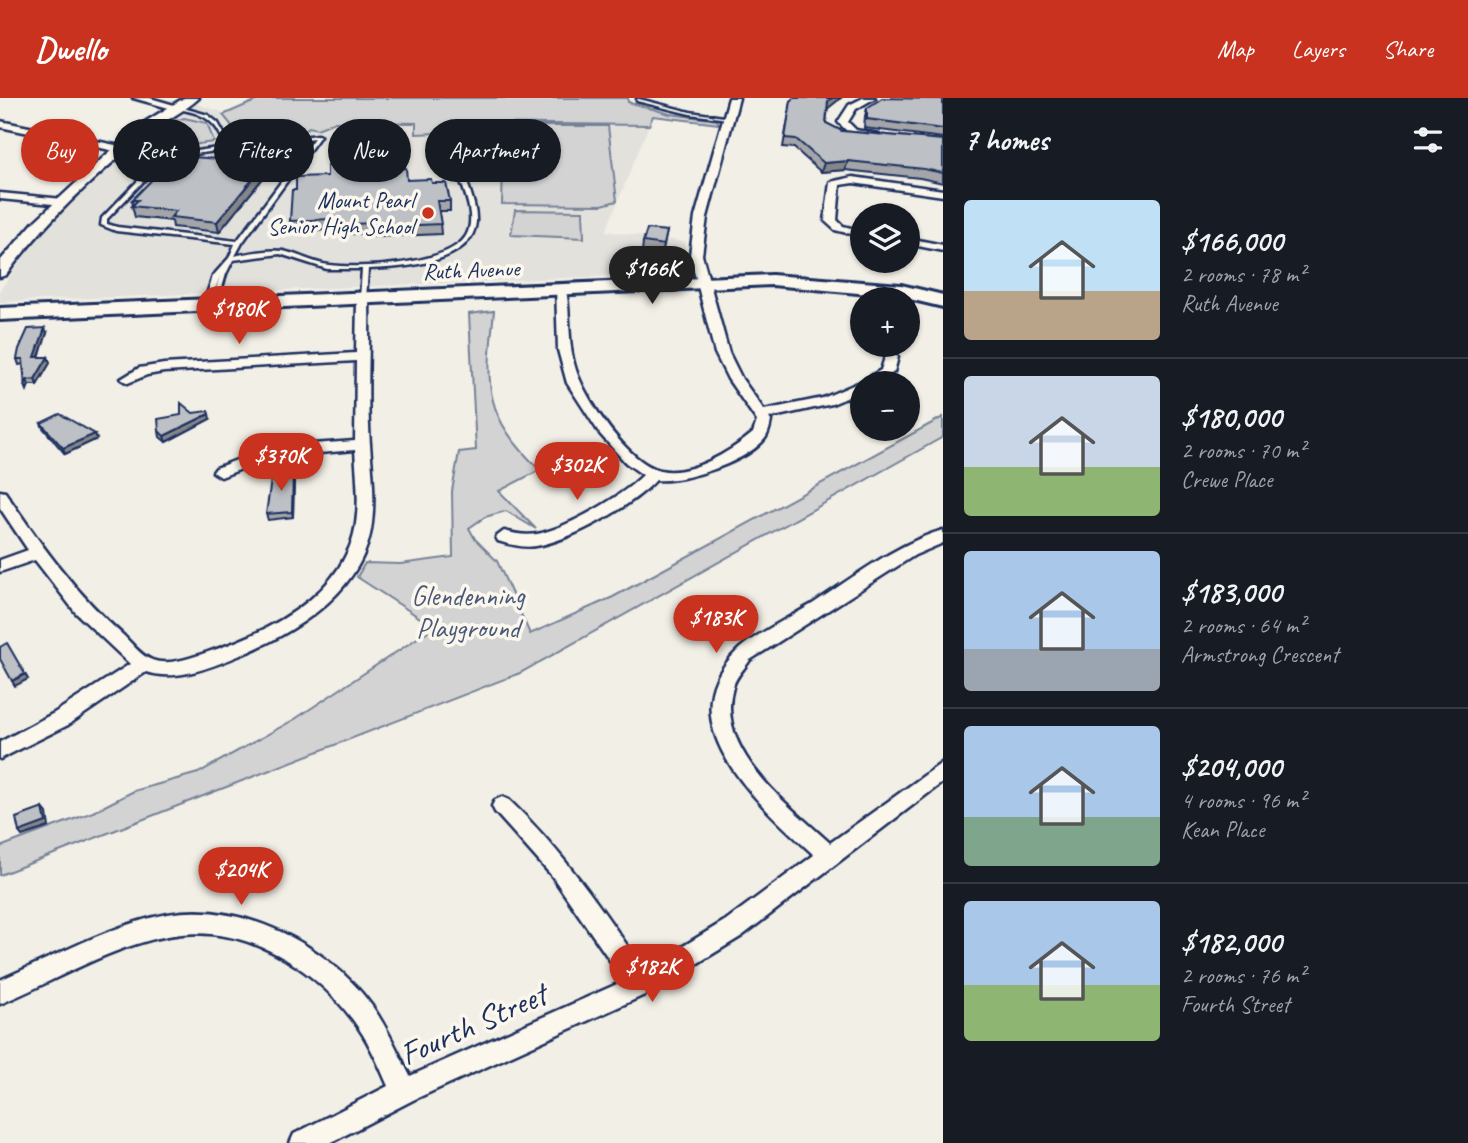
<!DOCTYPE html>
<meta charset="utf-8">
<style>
body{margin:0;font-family:Caveat,sans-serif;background:#242831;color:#f1f3f6;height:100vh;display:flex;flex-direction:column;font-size:26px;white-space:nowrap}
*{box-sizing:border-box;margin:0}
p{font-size:23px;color:#9ea1a6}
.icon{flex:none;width:38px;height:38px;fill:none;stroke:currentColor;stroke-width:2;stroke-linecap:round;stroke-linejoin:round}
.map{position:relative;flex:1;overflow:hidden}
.details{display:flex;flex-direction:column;background:#171b24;width:525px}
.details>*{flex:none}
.hud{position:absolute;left:21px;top:21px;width:665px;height:63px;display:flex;gap:14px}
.fabs{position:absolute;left:850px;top:105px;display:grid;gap:14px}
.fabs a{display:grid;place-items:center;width:70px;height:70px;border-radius:50%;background:#171b24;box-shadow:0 2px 5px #0004;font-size:35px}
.price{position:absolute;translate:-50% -60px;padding:0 16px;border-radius:24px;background:#c8321e;color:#fff;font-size:23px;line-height:46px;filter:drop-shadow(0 2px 4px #0008)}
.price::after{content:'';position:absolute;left:50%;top:42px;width:21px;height:16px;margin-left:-10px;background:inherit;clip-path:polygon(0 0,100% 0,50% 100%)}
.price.current{background:#222;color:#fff}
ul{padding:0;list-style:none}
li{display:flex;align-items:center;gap:21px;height:175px;padding:0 21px}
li+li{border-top:2px solid #363941}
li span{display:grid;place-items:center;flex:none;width:196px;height:140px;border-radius:7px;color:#555}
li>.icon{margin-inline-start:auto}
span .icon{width:84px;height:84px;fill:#fffc;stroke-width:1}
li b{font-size:30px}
h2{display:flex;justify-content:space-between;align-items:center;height:84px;padding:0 21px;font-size:30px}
.chip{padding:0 24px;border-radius:32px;background:#171b24;box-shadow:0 2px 5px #0004;font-size:24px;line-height:63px}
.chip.current{background:#c8321e;color:#fff}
header{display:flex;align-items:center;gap:42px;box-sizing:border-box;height:98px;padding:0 35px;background:#c8321e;color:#fff}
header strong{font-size:33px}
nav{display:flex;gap:38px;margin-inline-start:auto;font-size:24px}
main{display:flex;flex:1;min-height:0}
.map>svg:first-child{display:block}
.built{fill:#e2e1dc}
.green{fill:#d2d3d2;stroke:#768198;stroke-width:2}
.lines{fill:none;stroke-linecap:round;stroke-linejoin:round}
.service-casing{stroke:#1b2f5e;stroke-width:5}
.minor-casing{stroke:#1b2f5e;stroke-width:5}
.tertiary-casing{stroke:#1b2f5e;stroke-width:5}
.secondary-casing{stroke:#1b2f5e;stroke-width:6}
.service{fill:#fbf7ec;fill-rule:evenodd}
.minor{fill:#fbf7ec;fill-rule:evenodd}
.tertiary{fill:#fbf7ec;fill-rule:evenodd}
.secondary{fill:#fbf7ec;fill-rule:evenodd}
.wall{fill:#a3a5a9;stroke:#1b2f5e;stroke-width:2}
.shaded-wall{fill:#848689;stroke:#1b2f5e;stroke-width:2}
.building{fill:#bdc0c4;stroke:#1b2f5e;stroke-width:2}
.poi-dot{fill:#c8321e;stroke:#fbf7ec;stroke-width:2.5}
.labels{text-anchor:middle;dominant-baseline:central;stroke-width:7;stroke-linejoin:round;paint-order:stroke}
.far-poi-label{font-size:23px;fill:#1b2f5e;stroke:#fbf7ec;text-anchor:end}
.far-street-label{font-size:23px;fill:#1b2f5e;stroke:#fbf7ec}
.park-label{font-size:28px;fill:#49587b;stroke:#fbf7ec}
.near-street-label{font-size:33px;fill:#1b2f5e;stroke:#fbf7ec}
</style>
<header>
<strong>Dwello</strong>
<nav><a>Map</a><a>Layers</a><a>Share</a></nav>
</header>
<main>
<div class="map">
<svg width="943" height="1045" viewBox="0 0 943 1045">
<rect width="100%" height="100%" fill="#f2efe6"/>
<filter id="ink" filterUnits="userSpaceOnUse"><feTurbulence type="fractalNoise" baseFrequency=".0143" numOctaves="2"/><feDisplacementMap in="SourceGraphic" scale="14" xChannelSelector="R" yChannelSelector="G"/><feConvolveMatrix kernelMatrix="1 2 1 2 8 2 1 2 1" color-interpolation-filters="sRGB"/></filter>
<g filter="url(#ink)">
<polygon class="built" points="194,5 225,15 317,31 335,24 416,25 416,35 460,34 459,25 649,27 606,133 686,144 685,173 684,175 0,204 0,192 43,132 150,32"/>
<g class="green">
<polygon points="262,0 628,0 628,4 670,16 717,22 719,26 653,18 649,27 460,25 460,34 416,36 416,25 335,24 317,31 309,29 304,33 241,39 223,17"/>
<polygon points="184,20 207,25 214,44 138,54 145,50 148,42 175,27 169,25"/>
<polygon points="504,28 608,28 617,103 602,107 502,106"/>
<polygon points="515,112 583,113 584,140 511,137"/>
<path d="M494,213C486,288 482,316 540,372L499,393L536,431L506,413L485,419L469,430L475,441L497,463L530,536L613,499L943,319V339L520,575L0,777V749L93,714L134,693L198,675L295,621L434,529L357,479L365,465L400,466L453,459L452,393L459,354L476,352L469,216Z"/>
</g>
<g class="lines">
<g class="service-casing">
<g id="service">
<polygon points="639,1 690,14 730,20 728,21 690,16 637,3 637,1"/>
<path d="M176,8L208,17L218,25L227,41L238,47L318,37L320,38L242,145L235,158C247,155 271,151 283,153C298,156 313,165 329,167C360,171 448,167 466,138C476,121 466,98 460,81L463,79L466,81C470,94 477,110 476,124C472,166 400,170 368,171L366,201L363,203L360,201L362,171H327L280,156L233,162L226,176L217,207L214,209L211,207L220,178L209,208L204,209L203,208L213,178L229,160L235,146L116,133L101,127L102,120L156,64L168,57L232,48C218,40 223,36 213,26C203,15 188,13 174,10V9ZM314,40L237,143L117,129L107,126V121L160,66L171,59Z"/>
</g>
</g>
<g class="minor-casing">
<g id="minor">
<polygon points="133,0 150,0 181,9 176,12"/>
<path d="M729,0H739L707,119L702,157L729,255L742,281L764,312L823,300L860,284L881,272L886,256L891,255L898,259L894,274L877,285H863V293L832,306L769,320L771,323C770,328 769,334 766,339C750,363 684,385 656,382C632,408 572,442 536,448C523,450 511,447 498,443L496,439L504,433C515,436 526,438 537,436C568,430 621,399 643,377L626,365L600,336L567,285L558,252L556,189L566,192C571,218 567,246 576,272C586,302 628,365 660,372C691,379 731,353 753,335L757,323L728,281L715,255L690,157L695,119Z"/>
<polygon points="863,0 875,0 856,11 848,24 856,32 879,36 879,40 850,36 838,24 849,7"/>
<polygon points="0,23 120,48 125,51 120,54 0,29"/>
<polygon points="853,79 943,92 943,98 853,85 840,87 837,122 843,128 863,133 863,139 835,132 825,123 830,84"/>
<polygon points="0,95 63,101 68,104 63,107 0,101"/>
<polygon points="908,140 943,147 943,153 908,146"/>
<path d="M363,197L369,201C370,244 367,285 369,328C370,360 376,393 372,425C365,489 303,530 248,554C218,566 179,585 146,574L68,627L0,661V644L54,615L130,566L76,515L35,462L0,474V462L28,452L0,410V393L5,394C41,447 76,496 124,538C132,546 141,558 152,562C168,568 190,560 205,555C257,538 321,509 346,457C363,425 357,387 355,352L272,359L221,379L213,374L216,370L270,349L355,343L356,263L164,274L147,277L128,285L121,281L139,270L164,266L356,255L357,201Z"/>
<path d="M943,432V445L915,457L750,562C745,570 735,579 733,589C714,653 789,707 830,745L943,664V684L742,838L649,895L413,1002L330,1045H290L294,1036L388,988C378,965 368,942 353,922C311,866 240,824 168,838C109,849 55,883 0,906V882C54,859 110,827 168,816C243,803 328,847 372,908C387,929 398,954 410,978L624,883L552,778L495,714L492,708L495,702L502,699L509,702C562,752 603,812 644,872L726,822L814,757C762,709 663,625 737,553C752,538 794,517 814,505C854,479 896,446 943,432Z"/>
</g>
</g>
<g class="tertiary-casing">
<path id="tertiary" d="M184,0H199C183,15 159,25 142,40C92,80 43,126 6,177L0,179V163L35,123L106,57L145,24Z"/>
</g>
<g class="secondary-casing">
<polygon id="secondary" points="772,177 901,187 943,197 943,209 901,199 772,187 0,222 0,210"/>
</g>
<use href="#service" class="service"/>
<use href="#minor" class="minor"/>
<use href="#tertiary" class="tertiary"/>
<use href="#secondary" class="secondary"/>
</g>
<g class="wall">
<polygon points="943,1 943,40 864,30 865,18 867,10"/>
<polygon points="791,3 828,10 826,25 842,33 943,42 943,85 920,80 845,72 821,74 794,50 783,49"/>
<polygon points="367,72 407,82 432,85 450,103 450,113 439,113 441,136 374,139 373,135 331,137 331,132 292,133 290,123 296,92 327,78"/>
<polygon points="268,74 219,134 173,129 172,123 135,119 132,108 133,107 132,102"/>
<polygon points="667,133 662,157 642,155 643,144"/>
<polygon points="47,235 39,259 48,259 50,265 37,287 29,287 27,292 25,287 23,266 19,267 17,261"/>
<polygon points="193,315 210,321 166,344 160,339 159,333"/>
<polygon points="41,325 95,336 97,341 65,356 43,330"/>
<polygon points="293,374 294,379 293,419 268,422 266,416"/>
</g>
<g class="shaded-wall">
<polygon points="832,0 841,0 826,12 828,3"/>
<polygon points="848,63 845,72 821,74 824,65"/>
<polygon points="266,65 268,74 219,134 217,124"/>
<polygon points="45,230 47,235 37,264 35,259"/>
<polygon points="48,259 50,265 37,287 35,281"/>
<polygon points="27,282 29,287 27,292 25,287"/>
<polygon points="209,316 210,321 166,344 164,338"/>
<polygon points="95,336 97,341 65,356 63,350"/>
<polygon points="293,374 294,379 293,419 292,414"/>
<polygon points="25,576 28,581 15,588 12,583"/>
<polygon points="43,710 47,715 49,729 22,738 19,734"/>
</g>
<g class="building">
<polygon points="794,0 832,0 828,3 826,25 842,33 943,42 943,75 924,71 848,63 824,65 796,41 785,40 791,3"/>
<polygon points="882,0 943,1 943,31 867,21 867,10"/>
<polygon points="181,58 266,65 217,124 171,119 176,113 132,108 138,102 132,102 170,63 176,63"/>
<polygon points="366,66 367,72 406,70 407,82 431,81 432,85 446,85 450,103 437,103 441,126 373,129 373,125 330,127 330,121 290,123 292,92 296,92 296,79 327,78 327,68"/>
<polygon points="647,131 667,133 664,147 643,144"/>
<polygon points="45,230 35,259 48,259 35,281 27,282 25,287 23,261 17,261 19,251 28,231"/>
<polygon points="181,305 193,315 208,313 209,316 164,338 159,333 158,321 181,317"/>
<polygon points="60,316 95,336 63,350 41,325"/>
<polygon points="293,374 292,414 266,416 272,375"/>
<polygon points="7,545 25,576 12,583 0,561 0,549"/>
<polygon points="43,710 46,724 19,734 16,720"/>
</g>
</g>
<circle class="poi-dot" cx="428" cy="115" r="7"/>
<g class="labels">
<g class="far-poi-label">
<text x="414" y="102">Mount Pearl<tspan x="414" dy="26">Senior High School</tspan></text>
</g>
<g class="far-street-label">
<text transform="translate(471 172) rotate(-2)">Ruth Avenue</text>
</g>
<g class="park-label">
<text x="468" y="497">Glendenning<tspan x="468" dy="32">Playground</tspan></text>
</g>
<g class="near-street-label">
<text transform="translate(473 926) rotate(-24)">Fourth Street</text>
</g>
</g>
</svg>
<div class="fabs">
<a><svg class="icon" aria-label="layers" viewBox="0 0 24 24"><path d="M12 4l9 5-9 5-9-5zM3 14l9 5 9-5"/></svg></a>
<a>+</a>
<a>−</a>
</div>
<b class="price current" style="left:652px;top:208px">$166K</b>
<b class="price" style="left:239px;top:248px">$180K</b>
<b class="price" style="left:281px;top:395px">$370K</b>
<b class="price" style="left:577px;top:404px">$302K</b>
<b class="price" style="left:716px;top:557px">$183K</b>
<b class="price" style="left:241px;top:809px">$204K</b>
<b class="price" style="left:652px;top:906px">$182K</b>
<div class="hud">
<a class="chip current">Buy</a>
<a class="chip">Rent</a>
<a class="chip">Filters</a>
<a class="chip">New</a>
<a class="chip">Apartment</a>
</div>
</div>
<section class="details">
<h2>7 homes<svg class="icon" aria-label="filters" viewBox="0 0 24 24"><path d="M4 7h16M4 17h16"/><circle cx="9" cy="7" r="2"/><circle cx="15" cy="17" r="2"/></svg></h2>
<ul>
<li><span style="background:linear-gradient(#bfe0f5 65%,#b9a48a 0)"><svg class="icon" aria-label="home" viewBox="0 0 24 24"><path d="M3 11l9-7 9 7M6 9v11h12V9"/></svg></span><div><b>$166,000</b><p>2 rooms · 78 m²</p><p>Ruth Avenue</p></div></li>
<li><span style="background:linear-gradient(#c9d6e8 65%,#8fb573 0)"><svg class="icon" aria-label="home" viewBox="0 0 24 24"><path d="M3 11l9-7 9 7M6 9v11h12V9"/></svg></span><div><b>$180,000</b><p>2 rooms · 70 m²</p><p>Crewe Place</p></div></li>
<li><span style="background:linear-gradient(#a9c7e8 70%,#9aa5b1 0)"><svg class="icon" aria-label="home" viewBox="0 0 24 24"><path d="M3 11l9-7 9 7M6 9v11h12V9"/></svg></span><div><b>$183,000</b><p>2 rooms · 64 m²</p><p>Armstrong Crescent</p></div></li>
<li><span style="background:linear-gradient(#a9c7e8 65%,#7fa58c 0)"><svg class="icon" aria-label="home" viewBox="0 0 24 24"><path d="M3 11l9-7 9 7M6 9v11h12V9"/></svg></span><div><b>$204,000</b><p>4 rooms · 96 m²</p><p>Kean Place</p></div></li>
<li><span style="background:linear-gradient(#a9c7e8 60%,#8fb573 0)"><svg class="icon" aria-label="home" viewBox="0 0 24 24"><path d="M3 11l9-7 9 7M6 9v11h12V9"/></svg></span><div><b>$182,000</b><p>2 rooms · 76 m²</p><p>Fourth Street</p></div></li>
</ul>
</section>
</main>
